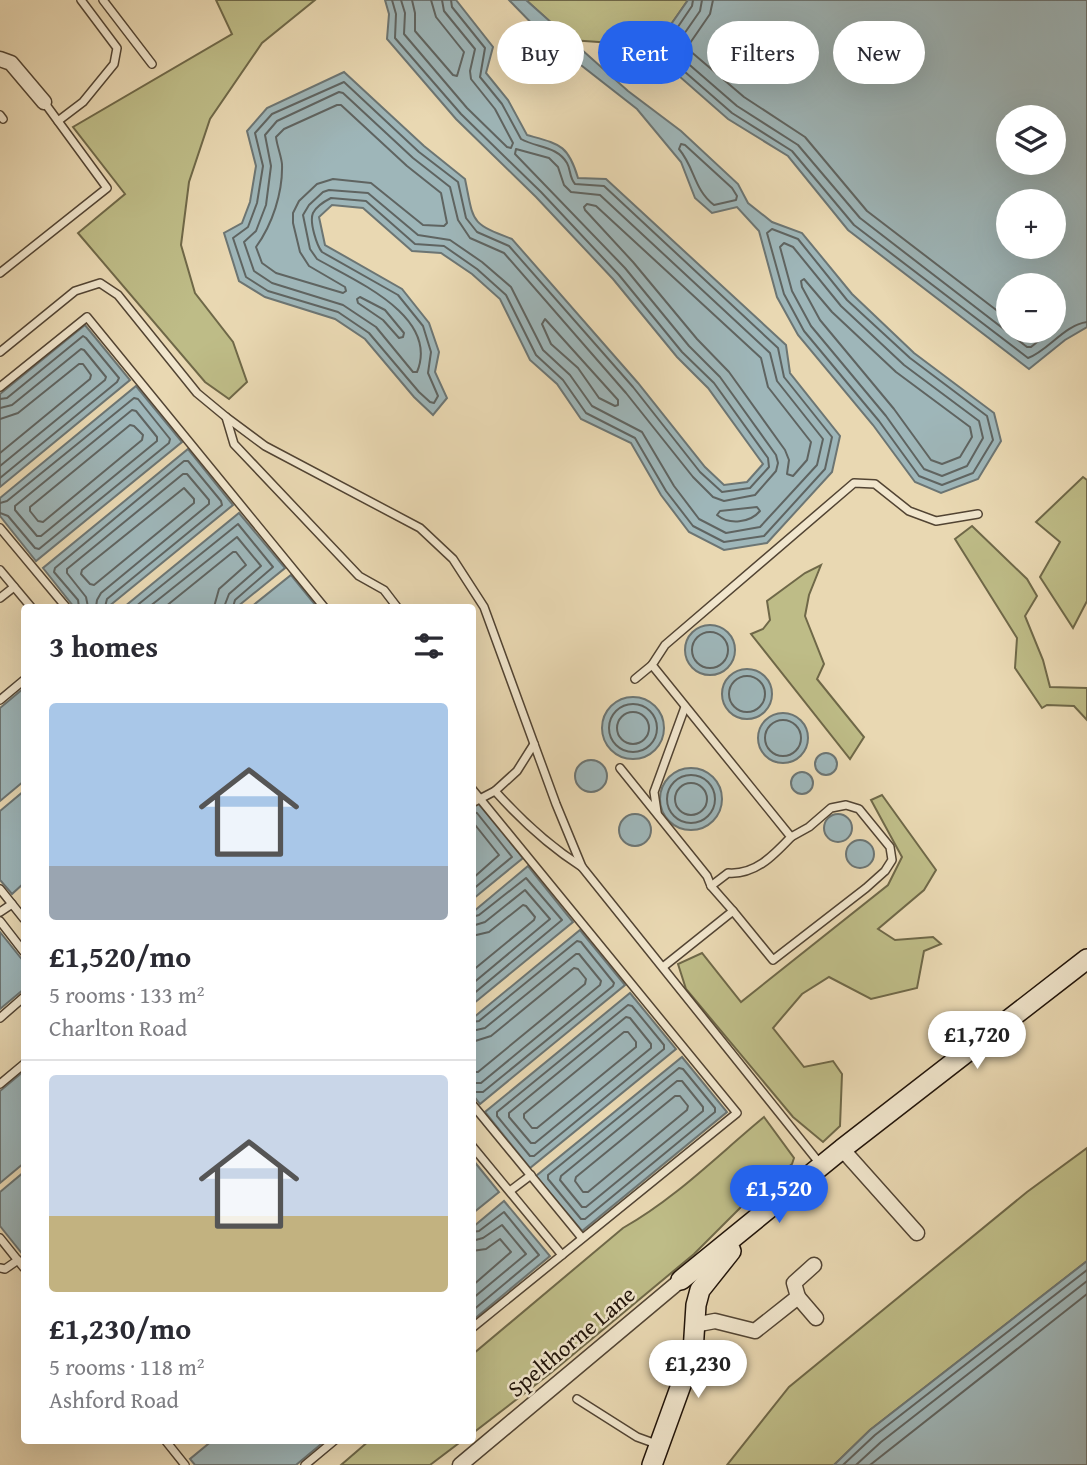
<!DOCTYPE html>
<meta charset="utf-8">
<style>
body{margin:0;font-family:"Gentium Book Plus",serif;background:#f7f7f7;color:#2b2b33;height:100vh;display:flex;flex-direction:column;font-size:26px;white-space:nowrap}
*{box-sizing:border-box;margin:0}
p{font-size:23px;color:#7c7c81}
.icon{flex:none;width:38px;height:38px;fill:none;stroke:currentColor;stroke-width:2;stroke-linecap:round;stroke-linejoin:round}
.map{position:relative;flex:1;overflow:hidden}
.panel{position:absolute;left:21px;top:604px;width:455px;height:840px;display:flex;flex-direction:column;background:#fff;border-radius:7px;box-shadow:0 7px 28px #0002}
.panel>*{flex:none}
.top-card{position:absolute;left:497px;top:21px;width:485px;height:63px;display:flex;gap:14px}
.tools{position:absolute;left:996px;top:105px;display:grid;gap:14px}
.tools a{display:grid;place-items:center;width:70px;height:70px;border-radius:50%;background:#fff;box-shadow:0 7px 28px #0002;font-size:35px}
.price{position:absolute;translate:-50% -60px;padding:0 16px;border-radius:24px;background:#fff;color:#222;font-size:23px;line-height:46px;filter:drop-shadow(0 2px 4px #0008)}
.price::after{content:'';position:absolute;left:50%;top:42px;width:21px;height:16px;margin-left:-10px;background:inherit;clip-path:polygon(0 0,100% 0,50% 100%)}
.price.on{background:#2563eb;color:#fff}
ul{padding:0;list-style:none}
li{display:grid;align-content:center;gap:14px;height:371px;padding:0 28px}
li+li{border-top:2px solid #e1e1e2}
li span{display:grid;place-items:center;height:217px;border-radius:7px;color:#555}
li>.icon{margin-inline-start:auto}
span .icon{width:126px;height:126px;fill:#fffc;stroke-width:1}
li b{font-size:30px}
h2{display:flex;justify-content:space-between;align-items:center;height:84px;padding:0 28px;font-size:30px}
.chip{padding:0 24px;border-radius:32px;background:#fff;box-shadow:0 7px 28px #0002;font-size:24px;line-height:63px}
.chip.on{background:#2563eb;color:#fff}
.map>svg:first-child{display:block}
.green{fill:#bebc87;stroke:#6f6848;stroke-width:2}
.water{fill:#9eb6b9;stroke:#6c7573;stroke-width:2;fill-rule:evenodd}
.lines{fill:none;stroke-linecap:round;stroke-linejoin:round}
.shore{stroke:#5f6461;stroke-width:2}
.lane-casing{stroke:#524433;stroke-width:10}
.street-casing{stroke:#524433;stroke-width:17}
.secondary-casing{stroke:#201309;stroke-width:22}
.lane{stroke:#f1e6cd;stroke-width:7}
.street{stroke:#f1e6cd;stroke-width:14}
.secondary{stroke:#f1e6cd;stroke-width:19}
.labels{text-anchor:middle;dominant-baseline:central;stroke-width:5;stroke-linejoin:round;paint-order:stroke}
.street-label{font-size:23px;fill:#201309;stroke:#f1e6cd}
</style>
<div class="map">
<svg width="1087" height="1465" viewBox="0 0 1087 1465">
<rect width="100%" height="100%" fill="#e9d8b2"/>
<filter id="stains"><feTurbulence type="fractalNoise" baseFrequency=".00286" numOctaves="4"/><feColorMatrix values="0 0 0 0 .2 0 0 0 0 .09 0 0 0 0 .02 0 0 0 .5 -.17"/></filter>
<radialGradient id="worn" r=".72"><stop offset=".6" stop-color="#630" stop-opacity="0"/><stop offset="1" stop-color="#630" stop-opacity=".3"/></radialGradient>
<g class="green">
<polygon points="216,0 315,0 262,43 210,119 189,182 181,245 195,293 233,342 247,382 229,399 205,382 78,233 125,194 73,127 232,34"/>
<polygon points="526,0 688,0 656,46 570,40"/>
<polygon points="1083,477 1087,480 1087,601 1073,628 1040,577 1060,542 1036,522"/>
<polygon points="972,526 1027,579 1037,596 1025,616 1043,660 1050,687 1087,688 1087,720 1074,706 1047,705 1042,708 1015,668 1017,638 955,539"/>
<polygon points="821,565 809,595 805,616 824,664 817,679 864,737 850,759 751,634 763,629 770,620 767,601 805,573"/>
<polygon points="882,795 936,870 924,890 878,929 895,940 933,937 941,944 924,951 917,988 871,999 829,977 802,994 773,1028 804,1067 833,1061 842,1074 840,1126 823,1142 793,1117 686,989 678,964 702,953 741,1002 888,885 902,857 871,800"/>
<path d="M764,1117L794,1158L792,1164L744,1204L694,1254L552,1372L473,1433V1354L623,1228C676,1198 718,1155 764,1117Z"/>
<polygon points="1087,1148 1087,1261 870,1430 834,1465 727,1465 789,1387 1027,1192"/>
<polygon points="370,1440 463,1440 430,1465 341,1465"/>
</g>
<g class="water">
<path d="M385,0H456L493,47L486,73L508,100L527,135C559,144 568,144 578,178L606,179L786,345L790,373L840,436L832,472L767,543L724,550L689,532L661,495L631,443L581,419L557,384L530,360L500,299L472,274L441,253L412,251L363,208L332,205L319,217L325,245L402,289L429,323L439,352L435,372L447,398L433,415L414,397L365,339L335,319L265,297L239,281L224,233L242,223L250,202L256,166L247,131L267,108L344,72L424,146L465,179C474,222 469,223 512,239L638,383L705,467L724,485L747,482L763,464L708,388L677,357L613,279L536,197L456,119L387,39L389,14Z"/>
<polygon points="509,0 526,0 628,91 681,131 738,184 748,203 772,222 802,233 852,294 914,353 994,413 1001,441 978,479 941,493 915,482 873,425 798,335 777,297 759,231 737,207 712,213 695,198 681,162 637,109 545,37"/>
<path d="M688,0H1087V327L1065,340L1029,369L848,230L788,156L728,119L663,62L656,46ZM1008,117H1054V163H1008ZM1008,201H1054V247H1008ZM1008,285H1054V331H1008Z"/>
<polygon points="85,325 130,380 0,487 0,394"/>
<polygon points="136,386 182,442 36,561 0,516 0,498"/>
<polygon points="188,449 233,505 108,607 74,607 43,568"/>
<polygon points="239,513 285,568 237,607 124,607"/>
<polygon points="291,575 317,607 251,607"/>
<circle cx="710" cy="650" r="25"/>
<circle cx="747" cy="694" r="25"/>
<polygon points="24,688 24,781 0,801 0,708"/>
<circle cx="633" cy="728" r="31"/>
<circle cx="783" cy="738" r="25"/>
<circle cx="826" cy="764" r="11"/>
<circle cx="591" cy="776" r="16"/>
<circle cx="691" cy="799" r="31"/>
<circle cx="802" cy="783" r="11"/>
<polygon points="24,791 24,883 12,894 0,880 0,811"/>
<polygon points="478,803 523,858 473,899 473,807"/>
<circle cx="838" cy="828" r="14"/>
<circle cx="635" cy="830" r="16"/>
<circle cx="860" cy="854" r="14"/>
<polygon points="528,866 573,922 473,1004 473,912"/>
<polygon points="580,930 625,985 480,1104 473,1095 473,1018"/>
<polygon points="0,932 24,962 24,989 0,1009"/>
<polygon points="630,993 676,1049 530,1168 485,1112"/>
<polygon points="682,1057 727,1112 582,1231 536,1176"/>
<polygon points="24,1071 24,1163 0,1183 0,1091"/>
<polygon points="473,1160 499,1192 473,1213 472,1213"/>
<polygon points="24,1172 24,1256 0,1226 0,1192"/>
<polygon points="504,1201 550,1256 473,1320 473,1227"/>
<polygon points="1087,1261 1087,1465 834,1465 870,1430"/>
<polygon points="213,1440 326,1440 296,1465 195,1465 190,1459"/>
</g>
<g class="lines">
<g class="shore">
<path d="M392,0L396,14L395,38L461,114L541,192L619,275L682,352L714,383L768,458L769,467L750,488L722,492L700,472L633,387L509,246L477,232L466,218L458,182L419,152L344,82L272,114L255,133L263,166L257,203L248,227L233,238L246,277L268,291L338,312L369,333L419,392L430,402L434,403L438,396L428,373L431,352L423,326L398,295L322,252C317,246 309,222 313,213C316,207 325,201 331,198L366,201L415,244L444,246L477,269L506,295L536,355L563,380L586,413L635,438L666,491L693,526L724,542L764,536L825,469L832,437L784,377L778,348L604,186L575,184C569,177 571,170 567,163C557,146 537,148 521,139L502,104L480,77L485,48L452,7L451,0"/>
<polyline points="401,0 405,13 404,34 467,108 507,147 511,148 513,143 495,109 471,79 470,71 475,49 444,11 442,0"/>
<polyline points="412,0 415,13 415,31 453,75 457,76 464,52 436,17 431,0"/>
<path d="M693,0L692,6L665,46L669,58L732,113L792,151L854,225L1028,358C1048,351 1064,325 1087,322"/>
<polyline points="702,0 700,11 675,47 677,54 737,106 798,145 860,218 1027,347 1031,347 1051,331"/>
<polyline points="713,0 710,14 688,46 689,50 744,97 805,137 867,211 1008,319"/>
<path d="M339,92L343,93L413,158L450,187L458,220L470,238L504,253L626,393L693,477L713,497L724,501L755,495L776,471L778,463L776,455L720,377L689,346L625,268L515,154L516,149L549,158L558,167L564,185L571,192L600,195L770,353L777,381L823,439L817,465L760,527L726,533L699,519L674,486L642,432L592,406L570,375L543,350L511,287L482,262L450,240L418,235L368,193L329,190L323,192L309,205L303,215L310,249L317,259C355,281 440,316 417,372H413L376,327L343,305L272,283L254,271L244,242L256,231L266,205L271,166L265,135L277,121Z"/>
<path d="M337,105H341L407,166L441,193L447,223L444,226L423,225L371,183L333,179L317,184L299,201L293,213V223L300,252L309,266L345,287L346,291L343,293L276,273L262,263L256,247C272,225 283,193 282,164C281,155 277,146 276,137L284,129Z"/>
<path d="M681,144L685,145L732,188L737,196L736,200L714,205C694,190 695,168 679,149Z"/>
<polygon points="587,204 596,206 761,358 768,387 811,442 807,460 793,476 787,474 789,460 785,450 729,372 697,339 633,262 585,210 584,207"/>
<polygon points="772,229 798,239 847,300 910,358 987,416 993,440 973,473 942,485 919,476 879,421 804,331 784,294 767,233"/>
<polygon points="784,243 793,247 841,306 904,365 979,421 983,438 967,466 942,476 924,469 886,416 811,326 792,291 780,247"/>
<polygon points="804,279 832,312 896,372 970,427 972,437 960,457 942,464 931,460 894,409 820,320 802,287 801,281"/>
<polygon points="360,297 385,310 404,333 403,337 399,338 383,320 358,303 357,299"/>
<polygon points="545,319 618,400 618,405 615,406 599,398 578,368 551,344 542,324"/>
<polyline points="0,399 7,398 83,336 86,338 119,378 117,382 0,478"/>
<polyline points="0,408 12,405 81,349 84,350 106,377 105,380 0,466"/>
<polygon points="132,410 136,411 157,437 157,441 41,536 37,536 15,510 15,506"/>
<polyline points="0,419 18,413 79,364 83,364 91,375 90,379 0,453"/>
<polygon points="130,425 134,426 143,435 142,440 43,522 38,521 30,511 30,507"/>
<polygon points="184,488 194,499 194,503 94,585 90,584 81,574 82,570"/>
<polyline points="0,503 7,501 134,398 138,399 170,439 169,443 39,549 35,548 8,516 0,513"/>
<path d="M757,507L760,511C750,523 729,525 717,515L720,511Z"/>
<polyline points="79,607 78,600 54,572 55,568 184,461 188,461 221,501 222,505 107,599 105,607"/>
<polyline points="88,607 86,597 67,573 67,569 183,474 187,474 209,500 209,504 101,593 97,600 96,607"/>
<polyline points="135,607 238,524 273,567 235,600 233,607"/>
<polyline points="149,607 237,537 261,566 229,594 224,607"/>
<polyline points="165,607 233,552 236,552 246,565 219,589 214,607"/>
<circle cx="710" cy="650" r="18"/>
<circle cx="747" cy="694" r="18"/>
<circle cx="633" cy="728" r="24"/>
<circle cx="633" cy="728" r="16"/>
<circle cx="783" cy="738" r="18"/>
<circle cx="691" cy="799" r="24"/>
<circle cx="691" cy="799" r="16"/>
<polyline points="472,812 477,813 512,857 472,890"/>
<polyline points="472,821 499,855 472,879"/>
<polyline points="472,917 479,915 526,878 562,920 472,995"/>
<polyline points="472,926 485,922 525,890 550,919 472,984"/>
<polyline points="472,936 489,932 523,905 526,906 535,917 534,920 472,971"/>
<polygon points="628,1005 632,1006 664,1045 664,1049 534,1156 530,1156 497,1116 497,1112"/>
<polygon points="626,1017 630,1018 651,1044 651,1048 535,1143 531,1143 509,1117 509,1113"/>
<polyline points="472,1022 479,1021 577,941 581,942 614,983 613,986 483,1092 472,1092"/>
<polyline points="472,1031 485,1028 576,954 579,954 601,981 600,985 481,1083 472,1083"/>
<polygon points="624,1032 628,1032 636,1042 636,1047 537,1128 532,1128 524,1118 524,1114"/>
<polyline points="472,1042 491,1036 574,968 578,969 586,979 585,984 478,1072 472,1072"/>
<polygon points="679,1068 683,1069 715,1108 715,1112 585,1219 581,1219 548,1179 548,1175"/>
<polygon points="677,1081 682,1081 703,1107 703,1111 586,1207 582,1207 560,1180 561,1176"/>
<polygon points="675,1096 680,1096 688,1106 687,1110 588,1192 583,1192 575,1181 576,1177"/>
<polyline points="472,1232 479,1231 504,1212 539,1255 472,1311"/>
<polyline points="472,1241 483,1238 502,1225 526,1254 472,1299"/>
<polyline points="472,1251 486,1249 500,1239 511,1252 472,1286"/>
<polyline points="843,1465 875,1435 1087,1270"/>
<polyline points="856,1465 881,1442 1087,1281"/>
<polyline points="870,1465 1087,1294"/>
</g>
<g class="lane-casing">
<g id="lane">
<polyline points="103,0 152,64"/>
<polyline points="0,115 3,119"/>
<polyline points="58,121 83,102 114,64 117,48 81,0"/>
<polyline points="0,273 107,188 44,102"/>
<polyline points="0,352 75,291 100,283 118,295 197,393 226,417 265,446 420,528 453,559 484,607 556,804 582,867 821,1165"/>
<polyline points="0,387 87,317 324,607"/>
<polyline points="226,417 234,444 359,576 384,590 397,607"/>
<polyline points="0,528 66,607"/>
<polyline points="0,570 31,607"/>
<polyline points="0,598 14,587"/>
<polyline points="635,679 652,665"/>
<polyline points="0,700 24,680"/>
<polyline points="620,768 707,876 711,886"/>
<polyline points="472,789 737,1113 472,1328"/>
<path d="M495,791C521,820 549,846 582,867"/>
<polyline points="472,803 495,791 517,771 534,744"/>
<polyline points="657,812 654,792 685,707"/>
<polyline points="0,889 24,919"/>
<path d="M733,911L711,886L728,873C755,875 773,856 791,837L652,665L665,645L854,483L875,484L909,511L936,521L978,514"/>
<polyline points="0,912 12,904"/>
<polyline points="0,921 24,952"/>
<polyline points="663,967 733,911 773,960 866,888 885,871 892,860 890,847 859,809 846,805 831,808 809,827 791,837"/>
<polyline points="0,1018 24,997"/>
<polyline points="0,1084 24,1064"/>
<polyline points="472,1104 582,1238"/>
<polyline points="472,1146 562,1255"/>
<polyline points="510,1191 531,1175"/>
<polyline points="0,1238 24,1268"/>
<polyline points="0,1268 5,1269 18,1260"/>
<polyline points="577,1399 637,1437 659,1445"/>
<polyline points="165,1440 185,1465"/>
<polyline points="305,1465 335,1440"/>
</g>
</g>
<g class="street-casing">
<g id="street">
<polyline points="0,59 11,63 44,102"/>
<polyline points="842,1149 917,1233"/>
<polyline points="798,1297 816,1318"/>
<polyline points="694,1325 715,1321 755,1331 798,1297 794,1283 814,1265"/>
<polyline points="460,1465 681,1280"/>
</g>
</g>
<g class="secondary-casing">
<g id="secondary">
<polyline points="681,1280 842,1149 1087,959"/>
<polyline points="652,1465 693,1352 696,1305 700,1290 731,1251"/>
</g>
</g>
<use href="#lane" class="lane"/>
<use href="#street" class="street"/>
<use href="#secondary" class="secondary"/>
</g>
<g class="labels">
<g class="street-label">
<text transform="translate(571 1341) rotate(-40)">Spelthorne Lane</text>
</g>
</g>
<rect width="100%" height="100%" filter="url(#stains)"/>
<rect width="100%" height="100%" fill="url(#worn)"/>
</svg>
<div class="tools">
<a><svg class="icon" aria-label="layers" viewBox="0 0 24 24"><path d="M12 4l9 5-9 5-9-5zM3 14l9 5 9-5"/></svg></a>
<a>+</a>
<a>−</a>
</div>
<b class="price" style="left:977px;top:1071px">£1,720</b>
<b class="price on" style="left:779px;top:1225px">£1,520</b>
<b class="price" style="left:698px;top:1400px">£1,230</b>
<div class="top-card">
<a class="chip">Buy</a>
<a class="chip on">Rent</a>
<a class="chip">Filters</a>
<a class="chip">New</a>
</div>
<section class="panel">
<h2>3 homes<svg class="icon" aria-label="filters" viewBox="0 0 24 24"><path d="M4 7h16M4 17h16"/><circle cx="9" cy="7" r="2"/><circle cx="15" cy="17" r="2"/></svg></h2>
<ul>
<li><span style="background:linear-gradient(#a9c7e8 75%,#9aa5b1 0)"><svg class="icon" aria-label="home" viewBox="0 0 24 24"><path d="M3 11l9-7 9 7M6 9v11h12V9"/></svg></span><div><b>£1,520/mo</b><p>5 rooms · 133 m²</p><p>Charlton Road</p></div></li>
<li><span style="background:linear-gradient(#c9d6e8 65%,#c2b280 0)"><svg class="icon" aria-label="home" viewBox="0 0 24 24"><path d="M3 11l9-7 9 7M6 9v11h12V9"/></svg></span><div><b>£1,230/mo</b><p>5 rooms · 118 m²</p><p>Ashford Road</p></div></li>
</ul>
</section>
</div>
